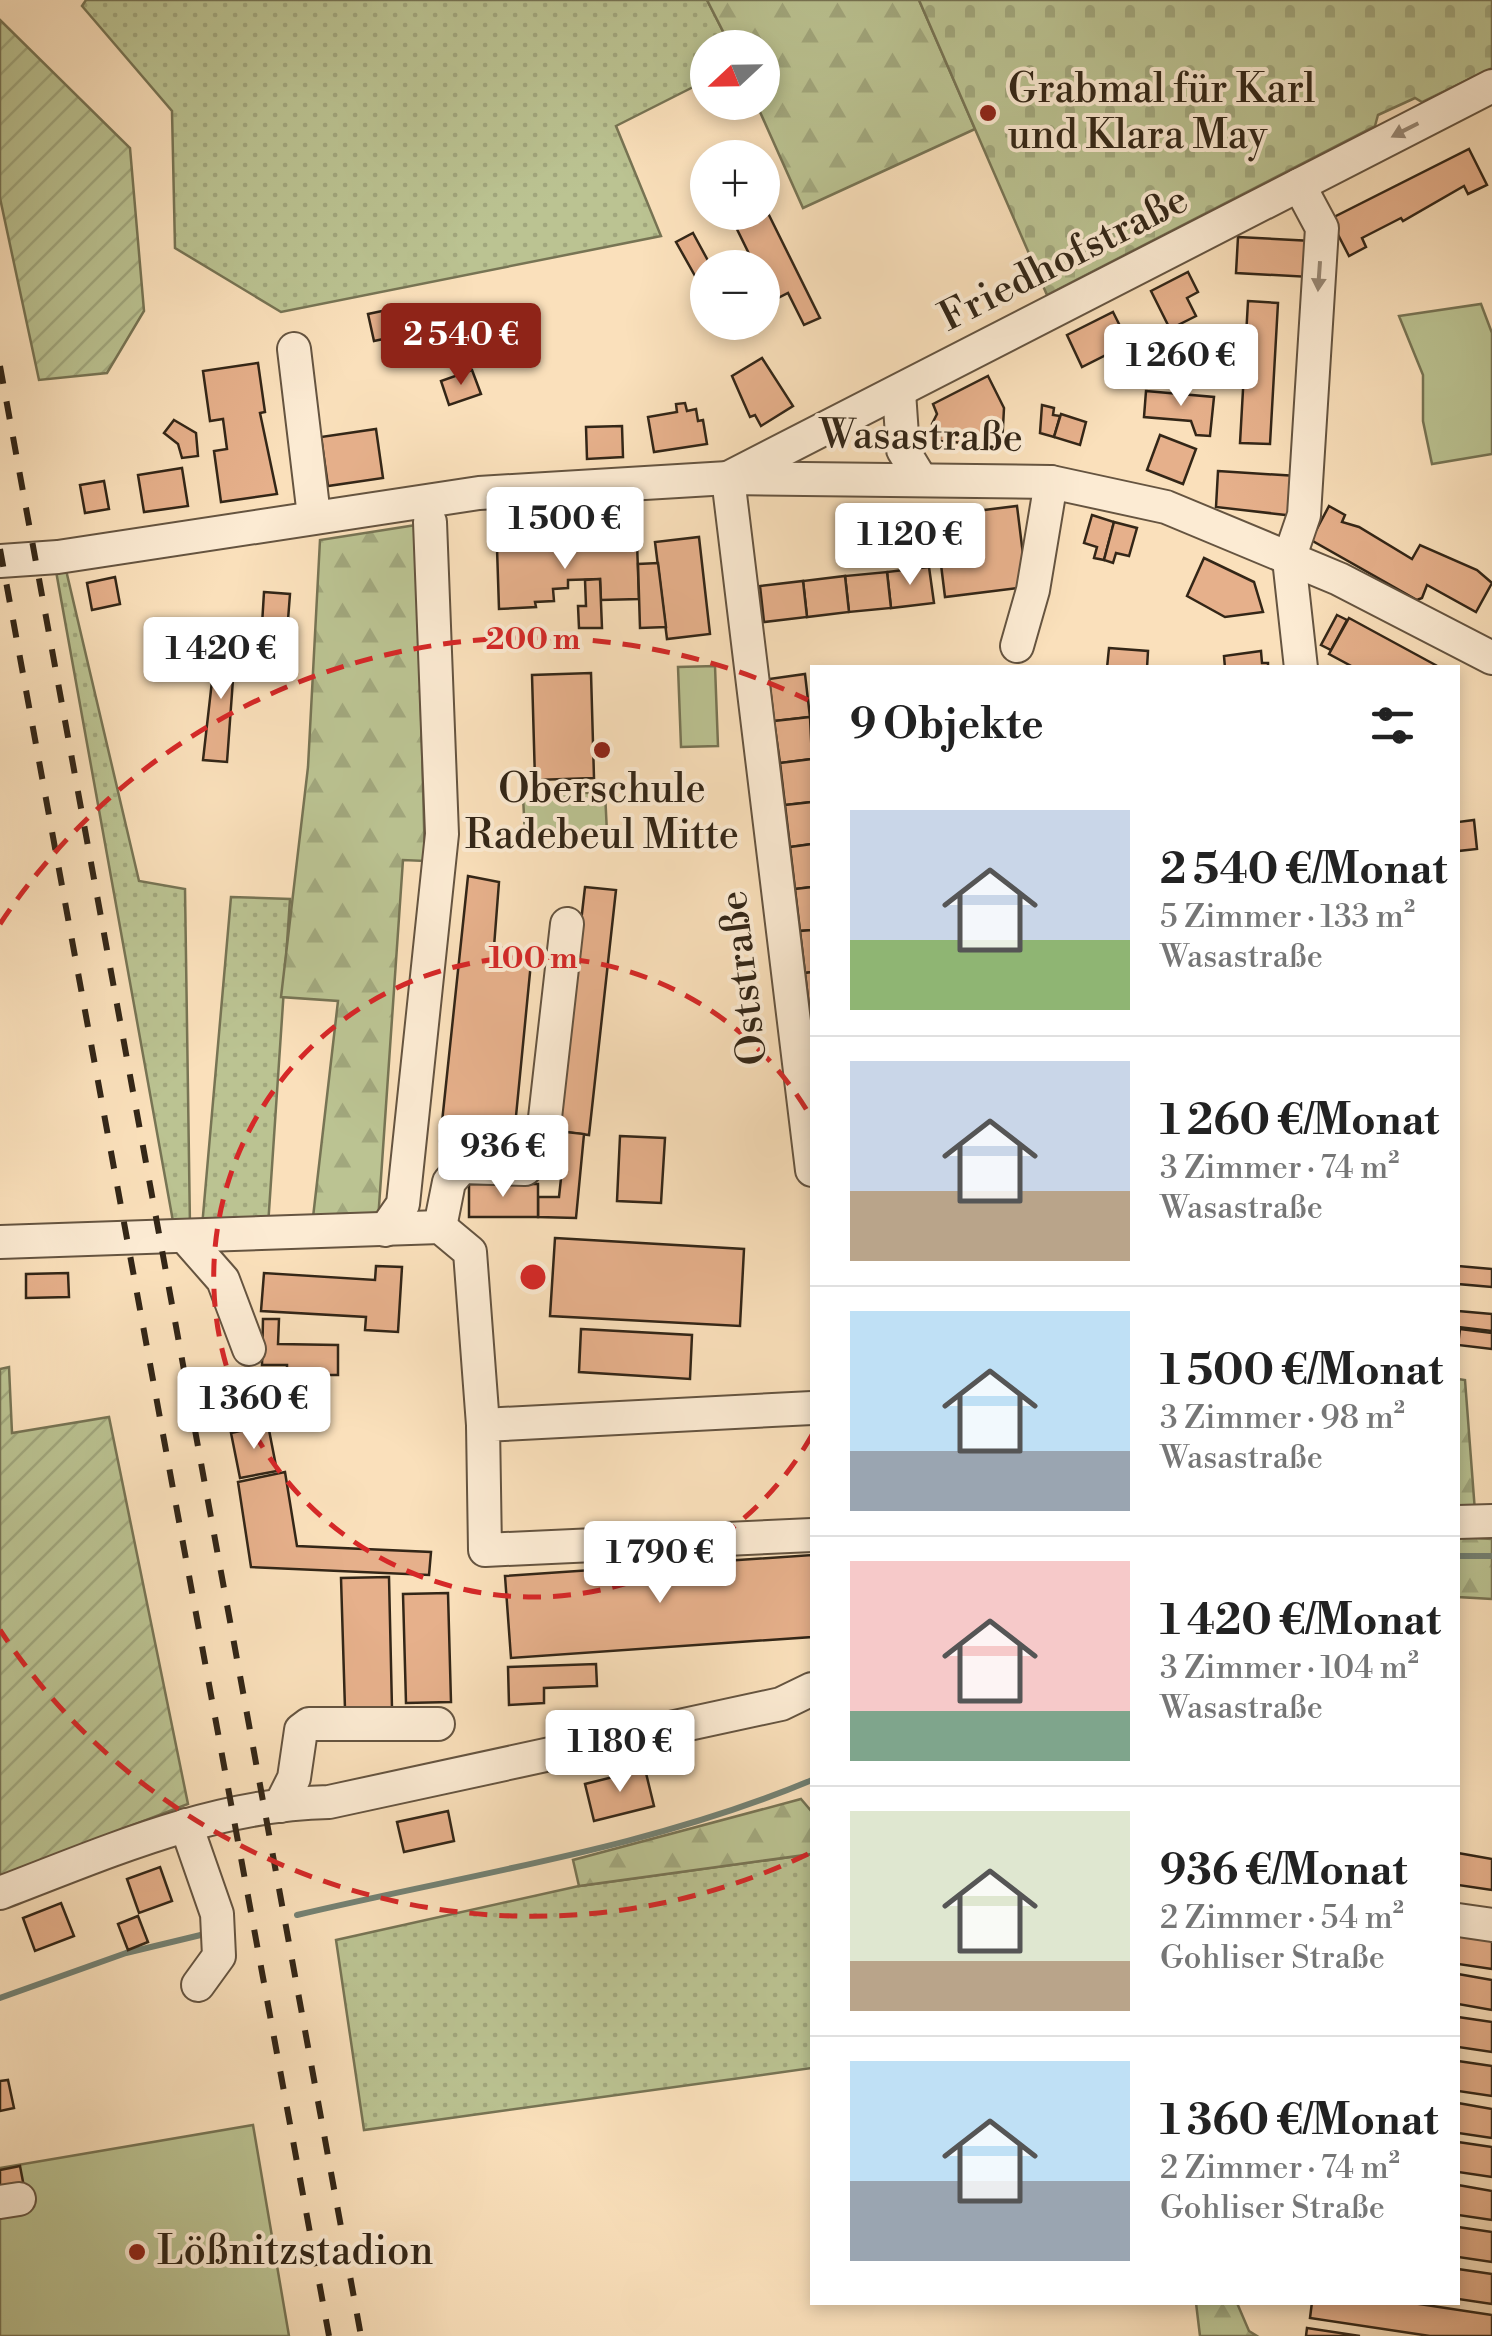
<!DOCTYPE html>
<html lang="de">
<meta charset="utf-8">
<style>
body{margin:0;font-family:"Libre Bodoni",serif;background:#f6f6f6;color:#222;height:100vh;display:flex;flex-direction:column;font-size:38px;white-space:nowrap}
*{box-sizing:border-box;margin:0}
p{font-size:32px;color:#767676}
.icon{flex:none;width:55px;height:55px;fill:none;stroke:currentColor;stroke-width:2;stroke-linecap:round;stroke-linejoin:round}
.map{position:relative;flex:1;overflow:hidden}
.sheet{position:absolute;left:810px;top:665px;width:650px;height:1640px;display:flex;flex-direction:column;background:#fff;border-radius:0px;box-shadow:0 5px 15px #0003}
.sheet>*{flex:none}
.needle{width:65px;rotate:248deg}
.tools{position:absolute;left:690px;top:30px;display:grid;gap:20px}
.tools a{display:grid;place-items:center;width:90px;height:90px;border-radius:50%;background:#fff;box-shadow:0 5px 15px #0003;font-size:50px}
.price{position:absolute;translate:-50% -85px;padding:0 22px;border-radius:10px;background:#fff;color:#222;font-size:32px;line-height:65px;filter:drop-shadow(0 2px 5px #0008)}
.price::after{content:'';position:absolute;left:50%;top:60px;width:30px;height:22px;margin-left:-15px;background:inherit;clip-path:polygon(0 0,100% 0,50% 100%)}
.price.selected{background:#8f2418;color:#fff}
ul{padding:0;list-style:none}
li{display:flex;align-items:center;gap:30px;height:250px;padding:0 40px}
li+li{border-top:2px solid #e0e0e0}
li span{display:grid;place-items:center;flex:none;width:280px;height:200px;border-radius:0px;color:#555}
li>.icon{margin-inline-start:auto}
span .icon{width:120px;height:120px;fill:#fffc;stroke-width:1}
li b{font-size:42px}
h2{display:flex;justify-content:space-between;align-items:center;height:120px;padding:0 40px;font-size:42px}
.map>svg:first-child{display:block}
.grass{fill:url(#grass-dots);stroke:#777454;stroke-width:2.5}
.forest{fill:url(#forest-firs);stroke:#777454;stroke-width:2.5}
.cemetery{fill:url(#cemetery-stones);stroke:#777454;stroke-width:2.5}
.park{fill:#bbc392;stroke:#777454;stroke-width:2.5}
.garden{fill:url(#garden-furrows);stroke:#777454;stroke-width:2.5}
.lines{fill:none;stroke-linecap:round;stroke-linejoin:round}
.stream{stroke:#738173;stroke-width:6}
.building{fill:#e6b08b;stroke:#332617;stroke-width:2.5}
.minor-casing{stroke:#655440;stroke-width:36}
.minor{stroke:#fcebd3;stroke-width:32}
.rail{stroke:#332617;stroke-width:6;stroke-dasharray:18 18;stroke-linecap:butt}
.oneway{fill:#988875}
.ring{fill:none;stroke:#d62828;stroke-width:5;stroke-dasharray:18 12}
.poi-dot{fill:#8f2418;stroke:#fcebd3;stroke-width:4}
.labels{text-anchor:middle;dominant-baseline:central;stroke-width:8;stroke-linejoin:round;paint-order:stroke}
.poi-label{font-size:40px;fill:#332617;stroke:#fcebd3;text-anchor:start}
.street-label{font-size:40px;fill:#332617;stroke:#fcebd3}
.centre{fill:#d62828;stroke:#fcebd3;stroke-width:5}
.ring-label{font-size:30px;text-anchor:middle;font-weight:bold;fill:#d62828;stroke:#fcebd3;stroke-width:8;stroke-linejoin:round;paint-order:stroke}
</style>
<div class="map">
<svg width="1492" height="2336" viewBox="0 0 1492 2336">
<defs>
<pattern id="grass-dots" width="8" height="8" patternUnits="userSpaceOnUse" patternTransform="scale(2.5)"><rect width="8" height="8" fill="#bbc392"/><path d="M2 2h.1M6 6h.1" fill="none" stroke="#a1a77d" stroke-width="1.8" stroke-linecap="round"/></pattern>
<pattern id="forest-firs" width="22" height="20" patternUnits="userSpaceOnUse" patternTransform="scale(2.5)"><rect width="22" height="20" fill="#bbc392"/><path d="M5 1l3.5 6h-7zM16 11l3.5 6h-7z" fill="#a1a77d"/></pattern>
<pattern id="cemetery-stones" width="16" height="16" patternUnits="userSpaceOnUse" patternTransform="scale(2.5)"><rect width="16" height="16" fill="#bbc392"/><path d="M2 7V4a2 2 0 0 1 4 0v3zM10 15v-3a2 2 0 0 1 4 0v3z" fill="#a1a77d"/></pattern>
<pattern id="garden-furrows" width="10" height="10" patternUnits="userSpaceOnUse" patternTransform="scale(2.5)"><rect width="10" height="10" fill="#bbc392"/><path d="M-1 1l2-2M0 10L10 0M9 11l2-2" fill="none" stroke="#a1a77d"/></pattern>
</defs>
<rect width="100%" height="100%" fill="#fae0bb"/>
<filter id="stains"><feTurbulence type="fractalNoise" baseFrequency=".002" numOctaves="4"/><feColorMatrix values="0 0 0 0 .2 0 0 0 0 .09 0 0 0 0 .02 0 0 0 .5 -.17"/></filter>
<radialGradient id="worn" r=".72"><stop offset=".6" stop-color="#630" stop-opacity="0"/><stop offset="1" stop-color="#630" stop-opacity=".3"/></radialGradient>
<g class="grass">
<polygon points="86,0 707,0 731,47 708,48 707,80 616,126 661,236 281,312 175,248 172,111 82,6"/>
<polygon points="66,570 139,881 185,889 190,1227 174,1227 56,571"/>
<polygon points="231,897 290,899 268,1226 202,1227"/>
<polygon points="812,1854 812,2068 364,2130 336,1940 579,1886"/>
</g>
<g class="forest">
<polygon points="707,0 919,0 975,129 803,208 756,103 762,102 762,48 731,47"/>
<polygon points="416,525 425,861 403,860 378,1221 312,1226 338,1001 281,997 308,767 320,540"/>
<polygon points="1458,1379 1465,1380 1477,1538 1492,1539 1492,1599 1458,1597"/>
<polygon points="801,1799 812,1812 812,1854 579,1886 573,1860"/>
<polygon points="1196,2303 1237,2303 1249,2331 1257,2336 1200,2336"/>
</g>
<polygon class="cemetery" points="919,0 1492,0 1492,68 1422,102 1415,98 1378,115 1375,126 1047,295"/>
<g class="park">
<polygon points="1481,304 1492,333 1492,454 1432,464 1423,421 1423,375 1399,316"/>
<polygon points="715,666 718,746 681,747 678,667"/>
<polygon points="605,792 607,833 525,836 523,796"/>
<polygon points="253,2125 289,2336 0,2336 0,2168"/>
</g>
<g class="garden">
<polygon points="0,20 130,148 144,311 107,373 39,380 0,198"/>
<polygon points="9,1367 12,1433 109,1417 188,1804 0,1876 0,1369"/>
</g>
<g class="lines">
<g class="stream">
<polyline points="1458,1556 1492,1556"/>
<path d="M297,1915C469,1874 648,1849 812,1780"/>
<polyline points="0,1998 126,1953 209,1933"/>
</g>
</g>
<g class="building">
<polygon points="1469,149 1487,185 1468,194 1464,186 1403,221 1401,218 1362,238 1366,247 1349,256 1330,219"/>
<polygon points="762,201 820,318 804,325 788,293 772,301 762,281 762,268 756,268 731,217 762,212"/>
<polygon points="693,233 712,268 708,268 708,299 676,242"/>
<polygon points="1238,237 1312,241 1310,277 1236,273"/>
<polygon points="1188,272 1198,292 1187,298 1196,316 1170,329 1151,291"/>
<polygon points="1248,301 1278,303 1270,444 1240,443"/>
<polygon points="401,307 407,334 374,341 368,314"/>
<polygon points="1113,312 1135,356 1122,362 1116,350 1082,367 1067,335"/>
<polygon points="762,358 793,406 761,426 755,415 750,417 732,376"/>
<polygon points="258,363 265,412 260,413 277,494 221,502 214,451 227,449 223,419 210,421 203,371"/>
<polygon points="472,370 481,394 449,405 441,381"/>
<polygon points="988,376 1004,408 1002,446 940,441 940,431 932,424 937,414 933,404"/>
<polygon points="1146,391 1214,397 1210,436 1196,435 1191,421 1144,417"/>
<polygon points="685,403 687,411 696,409 698,421 703,420 707,444 654,452 648,417 677,412 676,404"/>
<polygon points="1042,405 1054,408 1053,415 1060,416 1054,437 1040,433"/>
<polygon points="1061,414 1086,422 1080,445 1054,437"/>
<polygon points="174,420 196,433 198,456 182,458 178,444 164,433"/>
<polygon points="622,426 623,457 587,459 586,427"/>
<polygon points="376,429 383,478 328,486 321,437"/>
<polygon points="1160,435 1196,449 1183,484 1147,470"/>
<polygon points="182,468 188,506 144,512 138,475"/>
<polygon points="1218,471 1297,476 1295,516 1216,507"/>
<polygon points="104,481 109,509 85,513 80,485"/>
<polygon points="1017,506 1027,587 945,597 935,516"/>
<polygon points="1329,506 1345,515 1342,522 1359,527 1412,559 1420,545 1477,570 1492,583 1476,612 1427,585 1422,598 1417,600 1311,540"/>
<polygon points="1092,515 1114,522 1104,560 1094,558 1097,547 1084,543"/>
<polygon points="1114,522 1137,528 1129,556 1116,553 1113,563 1104,560"/>
<polygon points="699,537 710,634 667,639 655,542"/>
<polygon points="637,543 639,599 601,600 600,579 568,580 568,588 553,589 554,601 535,602 536,607 499,609 497,548"/>
<polygon points="1204,558 1254,582 1263,612 1225,617 1187,596"/>
<polygon points="658,563 666,627 640,628 638,564"/>
<polygon points="929,567 934,603 891,608 887,572"/>
<polygon points="887,572 891,608 849,612 845,576"/>
<polygon points="845,576 849,612 807,617 803,581"/>
<polygon points="115,577 120,604 92,610 87,583"/>
<polygon points="600,579 602,628 579,628 578,606 586,606 585,580"/>
<polygon points="803,581 807,617 764,622 760,586"/>
<polygon points="264,592 290,594 287,633 272,632 272,642 261,641"/>
<polygon points="1337,615 1347,620 1331,650 1321,645"/>
<polygon points="1349,618 1441,668 1355,668 1329,654"/>
<polygon points="272,632 293,633 290,668 258,671 261,641 272,642"/>
<polygon points="217,637 236,638 227,762 203,760"/>
<polygon points="1109,648 1148,651 1147,668 1107,668"/>
<polygon points="1261,651 1262,663 1268,663 1268,668 1225,668 1224,656"/>
<polygon points="591,673 594,778 535,780 532,675"/>
<polygon points="805,674 810,717 774,721 769,679"/>
<polygon points="810,717 812,759 780,763 774,721"/>
<polygon points="812,759 812,802 785,805 780,763"/>
<polygon points="812,802 812,844 790,847 785,805"/>
<polygon points="1474,820 1477,849 1458,851 1458,822"/>
<polygon points="812,844 812,887 795,889 790,847"/>
<polygon points="468,876 499,882 494,947 532,952 513,1147 440,1141"/>
<polygon points="585,887 616,890 589,1135 557,1131"/>
<polygon points="812,887 812,930 800,931 795,889"/>
<polygon points="812,930 812,972 805,973 800,931"/>
<polygon points="812,972 812,1015 810,1015 805,973"/>
<polygon points="566,1132 584,1134 576,1218 538,1217 538,1197 559,1197"/>
<polygon points="620,1136 665,1138 661,1203 617,1201"/>
<rect x="469" y="1184" width="69" height="33"/>
<polygon points="555,1238 744,1249 740,1326 550,1316"/>
<polygon points="376,1266 402,1267 398,1332 365,1330 366,1317 261,1311 264,1273 375,1280"/>
<polygon points="1458,1266 1492,1269 1492,1287 1458,1284"/>
<polygon points="68,1273 69,1297 26,1298 26,1274"/>
<polygon points="1458,1311 1492,1314 1492,1331 1458,1327"/>
<polygon points="263,1319 279,1319 278,1344 338,1345 338,1375 287,1375 287,1365 262,1365"/>
<polygon points="581,1329 692,1335 690,1379 579,1372"/>
<polygon points="1460,1329 1492,1333 1492,1349 1458,1345"/>
<polygon points="268,1425 277,1471 240,1478 231,1433"/>
<polygon points="285,1472 297,1546 431,1552 429,1575 251,1567 238,1482"/>
<polygon points="812,1555 812,1637 511,1658 505,1576"/>
<polygon points="389,1577 392,1709 345,1709 341,1578"/>
<polygon points="448,1593 451,1702 406,1703 403,1594"/>
<polygon points="596,1664 597,1686 544,1688 544,1703 509,1705 508,1667"/>
<polygon points="645,1769 654,1806 594,1821 585,1784"/>
<polygon points="448,1811 454,1841 404,1852 397,1822"/>
<polygon points="1458,1853 1492,1859 1492,1890 1458,1885"/>
<polygon points="160,1867 172,1901 139,1913 127,1879"/>
<polygon points="61,1903 74,1936 35,1951 23,1918"/>
<polygon points="138,1916 148,1942 128,1950 118,1924"/>
<polygon points="1458,1934 1492,1939 1492,1969 1458,1964"/>
<polygon points="1458,1974 1492,1980 1492,2010 1458,2004"/>
<polygon points="1458,2017 1492,2022 1492,2052 1458,2047"/>
<polygon points="1458,2061 1492,2066 1492,2096 1458,2091"/>
<polygon points="8,2080 14,2108 0,2111 0,2081"/>
<polygon points="1458,2103 1492,2109 1492,2138 1458,2133"/>
<polygon points="1458,2142 1492,2147 1492,2177 1458,2172"/>
<polygon points="20,2166 24,2187 0,2191 0,2170"/>
<polygon points="1458,2185 1492,2191 1492,2220 1458,2215"/>
<polygon points="1458,2227 1492,2232 1492,2262 1458,2257"/>
<polygon points="1458,2269 1492,2274 1492,2304 1458,2299"/>
<polygon points="1312,2302 1406,2302 1492,2315 1492,2336 1430,2336 1310,2318"/>
<polygon points="1307,2328 1360,2336 1306,2336"/>
</g>
<g class="lines">
<g class="minor-casing">
<g id="minor">
<polyline points="1299,185 1322,228 1304,515 1289,559 1301,668"/>
<polyline points="294,349 314,516"/>
<polyline points="899,392 903,450 920,478"/>
<polyline points="0,561 58,557 479,493 728,478 1051,482 1166,507 1339,579 1492,658"/>
<polyline points="1017,646 1033,590 1051,482"/>
<polyline points="812,1170 728,478 1492,86"/>
<polyline points="440,1227 449,1182 462,1167 525,1169 541,1153 567,924"/>
<polyline points="385,1230 403,1204 442,834 430,522"/>
<polyline points="187,1239 223,1280 249,1349"/>
<polyline points="0,1242 440,1227 470,1252 483,1425"/>
<polyline points="812,1408 483,1425 485,1550 812,1535"/>
<polyline points="1458,1522 1492,1521"/>
<polyline points="280,1806 294,1778 301,1730 309,1724 438,1724"/>
<polyline points="186,1825 217,1914 219,1956 198,1985"/>
<path d="M0,1893C105,1853 214,1804 329,1802L781,1704L812,1689"/>
<polyline points="1458,1920 1492,1925"/>
<polyline points="0,2202 19,2199"/>
</g>
</g>
<use href="#minor" class="minor"/>
<g class="rail">
<polyline points="0,366 361,2336"/>
<polyline points="0,549 329,2336"/>
</g>
</g>
<defs><path id="oneway-solid" d="M-6-.8H1V-3.2L6.5 0L1 3.2V.8H-6Z" transform="scale(2.5)"/></defs>
<g class="oneway">
<use href="#oneway-solid" transform="translate(1405 130) rotate(153)"/>
<use href="#oneway-solid" transform="translate(1319 276) rotate(94)"/>
</g>
<g class="ring">
<path d="M812 1435A320 320 0 1 1 812 1119"/>
<path d="M808 1854A639 639 0 0 1 0 1630M0 924A639 639 0 0 1 808 700"/>
</g>
<g class="poi-dot">
<circle cx="988" cy="113" r="10"/>
<circle cx="602" cy="750" r="10"/>
<circle cx="137" cy="2252" r="10"/>
</g>
<g class="labels">
<g class="poi-label">
<text x="1008" y="90">Grabmal für Karl<tspan x="1008" dy="46">und Klara May</tspan></text>
<text x="602" y="790" text-anchor="middle">Oberschule<tspan x="602" dy="46">Radebeul Mitte</tspan></text>
<text x="157" y="2252">Lößnitzstadion</text>
</g>
<g class="street-label">
<text transform="translate(1064 259) rotate(-27)">Friedhofstraße</text>
<text transform="translate(921 437) rotate(1)">Wasastraße</text>
<text transform="translate(744 978) rotate(-97)">Oststraße</text>
</g>
</g>
<circle cx="533" cy="1277" r="15" class="centre"/>
<g class="ring-label">
<text x="533" y="649">200 m</text>
<text x="533" y="968">100 m</text>
</g>
<rect width="100%" height="100%" filter="url(#stains)"/>
<rect width="100%" height="100%" fill="url(#worn)"/>
</svg>
<div class="tools">
<a><svg class="needle" viewBox="-14 -14 28 28"><path d="M0-13l5 13h-10z" fill="#e53935"/><path d="M0 13l5-13h-10z" fill="#767676"/></svg></a>
<a>+</a>
<a>−</a>
</div>
<b class="price selected" style="left:461px;top:388px">2 540 €</b>
<b class="price" style="left:1181px;top:409px">1 260 €</b>
<b class="price" style="left:565px;top:572px">1 500 €</b>
<b class="price" style="left:910px;top:588px">1 120 €</b>
<b class="price" style="left:221px;top:702px">1 420 €</b>
<b class="price" style="left:503px;top:1200px">936 €</b>
<b class="price" style="left:254px;top:1452px">1 360 €</b>
<b class="price" style="left:660px;top:1606px">1 790 €</b>
<b class="price" style="left:620px;top:1795px">1 180 €</b>
<section class="sheet">
<h2>9 Objekte<svg class="icon" aria-label="filters" viewBox="0 0 24 24"><path d="M4 7h16M4 17h16"/><circle cx="9" cy="7" r="2"/><circle cx="15" cy="17" r="2"/></svg></h2>
<ul>
<li><span style="background:linear-gradient(#c9d6e8 65%,#8fb573 0)"><svg class="icon" aria-label="home" viewBox="0 0 24 24"><path d="M3 11l9-7 9 7M6 9v11h12V9"/></svg></span><div><b>2 540 €/Monat</b><p>5 Zimmer · 133 m²</p><p>Wasastraße</p></div></li>
<li><span style="background:linear-gradient(#c9d6e8 65%,#b9a48a 0)"><svg class="icon" aria-label="home" viewBox="0 0 24 24"><path d="M3 11l9-7 9 7M6 9v11h12V9"/></svg></span><div><b>1 260 €/Monat</b><p>3 Zimmer · 74 m²</p><p>Wasastraße</p></div></li>
<li><span style="background:linear-gradient(#bfe0f5 70%,#9aa5b1 0)"><svg class="icon" aria-label="home" viewBox="0 0 24 24"><path d="M3 11l9-7 9 7M6 9v11h12V9"/></svg></span><div><b>1 500 €/Monat</b><p>3 Zimmer · 98 m²</p><p>Wasastraße</p></div></li>
<li><span style="background:linear-gradient(#f6c9c9 75%,#7fa58c 0)"><svg class="icon" aria-label="home" viewBox="0 0 24 24"><path d="M3 11l9-7 9 7M6 9v11h12V9"/></svg></span><div><b>1 420 €/Monat</b><p>3 Zimmer · 104 m²</p><p>Wasastraße</p></div></li>
<li><span style="background:linear-gradient(#dfe7d0 75%,#b9a48a 0)"><svg class="icon" aria-label="home" viewBox="0 0 24 24"><path d="M3 11l9-7 9 7M6 9v11h12V9"/></svg></span><div><b>936 €/Monat</b><p>2 Zimmer · 54 m²</p><p>Gohliser Straße</p></div></li>
<li><span style="background:linear-gradient(#bfe0f5 60%,#9aa5b1 0)"><svg class="icon" aria-label="home" viewBox="0 0 24 24"><path d="M3 11l9-7 9 7M6 9v11h12V9"/></svg></span><div><b>1 360 €/Monat</b><p>2 Zimmer · 74 m²</p><p>Gohliser Straße</p></div></li>
</ul>
</section>
</div>
